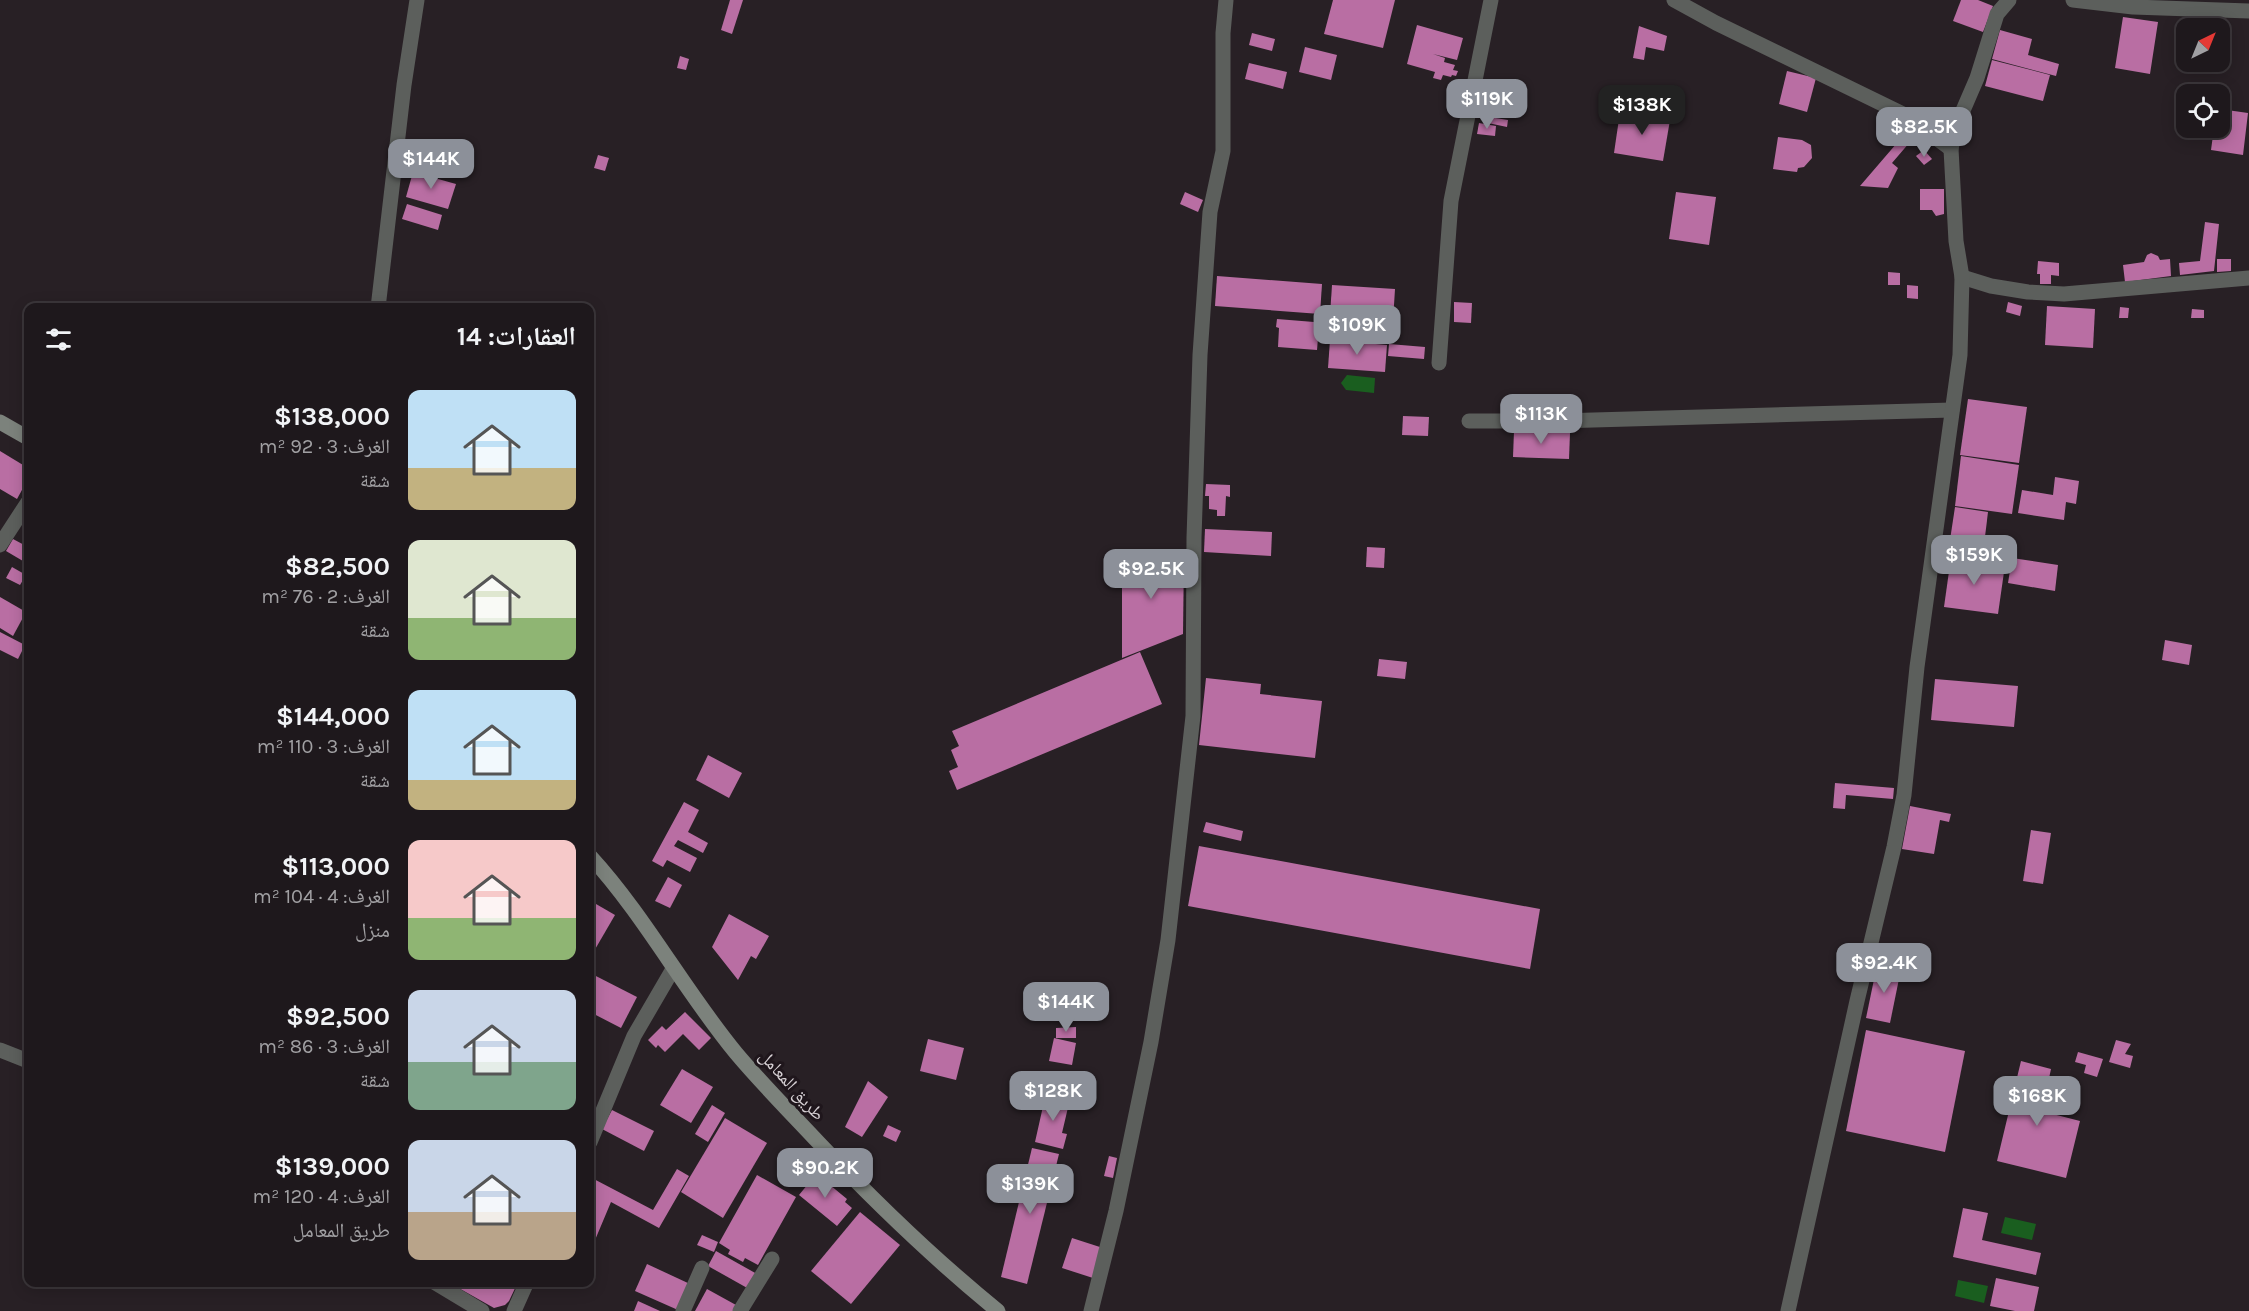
<!DOCTYPE html>
<html lang="ar">
<meta charset="utf-8">
<style>
body{margin:0;font-family:Karla,"Noto Naskh Arabic",sans-serif;background:#2b2529;color:#f1f3f6;direction:rtl;height:100vh;display:flex;flex-direction:column;font-size:22px;white-space:nowrap}
*{box-sizing:border-box;margin:0}
p{font-size:20px;color:#a1a0a3}
.icon{flex:none;width:33px;height:33px;fill:none;stroke:currentColor;stroke-width:2;stroke-linecap:round;stroke-linejoin:round}
.map{position:relative;flex:1;overflow:hidden;direction:ltr}
.details{position:absolute;left:24px;top:303px;width:570px;height:984px;display:flex;flex-direction:column;background:#1e181c;border-radius:12px;box-shadow:0 3px 15px #0003,0 0 0 2px #3c373b;direction:rtl}
.details>*{flex:none}
.needle{width:39px;rotate:43deg}
.buttons{position:absolute;left:2176px;top:18px;display:grid;gap:12px}
.buttons a{display:grid;place-items:center;width:54px;height:54px;border-radius:12px;background:#1e181c;box-shadow:0 3px 15px #0003,0 0 0 2px #3c373b;font-size:30px}
.price{position:absolute;translate:-50% -51px;padding:0 14px;border-radius:12px;background:#8c9099;color:#fff;font-size:20px;line-height:39px;filter:drop-shadow(0 2px 3px #0008)}
.price::after{content:'';position:absolute;left:50%;top:36px;width:18px;height:14px;margin-left:-9px;background:inherit;clip-path:polygon(0 0,100% 0,50% 100%)}
.price.active{background:#222;color:#fff}
ul{padding:0;list-style:none}
li{display:flex;align-items:center;gap:18px;height:150px;padding:0 18px}
li span{display:grid;place-items:center;flex:none;width:168px;height:120px;border-radius:12px;color:#555}
li>.icon{margin-inline-start:auto}
span .icon{width:72px;height:72px;fill:#fffc;stroke-width:1}
li b{font-size:26px}
h2{display:flex;justify-content:space-between;align-items:center;height:72px;padding:0 18px;font-size:26px}
.map>svg:first-child{display:block}
.water{fill:#1a5e1f}
.building{fill:#b96ea3}
.lines{fill:none;stroke-linecap:round;stroke-linejoin:round}
.minor{stroke:#5c5f5c;stroke-width:15}
.secondary{stroke:#7c827c;stroke-width:15}
.labels{text-anchor:middle;dominant-baseline:central;stroke-width:6;stroke-linejoin:round;paint-order:stroke}
.street-label{font-size:18px;fill:#d7d1d5;stroke:#1f161c}
</style>
<div class="map">
<svg width="2249" height="1311" viewBox="0 0 2249 1311">
<rect width="100%" height="100%" fill="#282025"/>
<g class="water">
<polygon points="1347,375 1375,378 1374,393 1346,390 1341,383"/>
<polygon points="2005,1217 2036,1224 2032,1240 2001,1233"/>
<polygon points="1958,1280 1988,1286 1984,1303 1955,1296"/>
</g>
<g class="building">
<polygon points="730,0 743,0 732,34 721,30"/>
<polygon points="1333,0 1395,0 1383,48 1324,34"/>
<polygon points="1961,0 1978,0 1993,6 1983,32 1953,21"/>
<polygon points="2123,17 2158,22 2150,74 2115,68"/>
<polygon points="1417,25 1463,38 1457,60 1433,54 1445,58 1444,62 1455,65 1453,70 1458,71 1456,76 1452,75 1451,77 1443,75 1441,80 1433,78 1435,72 1407,64"/>
<polygon points="1639,26 1667,36 1664,51 1646,47 1644,60 1633,58"/>
<polygon points="2000,30 2032,39 2028,55 2059,64 2056,76 1992,59"/>
<polygon points="1252,33 1275,39 1272,51 1249,45"/>
<polygon points="1305,47 1337,55 1331,80 1299,72"/>
<polygon points="680,56 689,59 686,70 677,68"/>
<polygon points="1992,60 2050,75 2043,101 1985,86"/>
<polygon points="1249,63 1287,72 1283,89 1245,79"/>
<polygon points="1787,71 1816,78 1807,112 1779,104"/>
<polygon points="2220,109 2248,113 2243,155 2211,150 2214,128 2220,128"/>
<polygon points="1620,112 1670,120 1663,161 1614,153"/>
<polygon points="1489,117 1508,120 1507,127 1488,123"/>
<polygon points="1479,123 1496,126 1495,136 1477,134"/>
<polygon points="1909,129 1916,135 1892,163 1898,168 1888,188 1860,186"/>
<polygon points="1778,137 1802,140 1811,145 1812,158 1804,167 1798,168 1797,172 1773,169"/>
<polygon points="1924,150 1932,159 1924,165 1916,156"/>
<polygon points="598,155 609,158 605,171 594,168"/>
<polygon points="413,172 456,184 448,209 406,197"/>
<polygon points="1920,189 1944,189 1944,214 1936,216 1932,210 1920,210"/>
<polygon points="1185,192 1203,200 1198,212 1180,204"/>
<polygon points="1676,192 1716,197 1709,245 1669,239"/>
<polygon points="407,204 442,215 438,230 402,219"/>
<polygon points="2205,222 2219,224 2214,271 2180,275 2179,263 2200,261"/>
<polygon points="2151,253 2158,256 2160,260 2170,259 2171,276 2125,282 2123,265 2144,262 2147,255"/>
<polygon points="2217,259 2231,259 2231,271 2217,272"/>
<polygon points="2038,261 2059,263 2059,276 2051,275 2051,284 2040,284 2040,274 2037,274"/>
<polygon points="1888,272 1900,273 1900,285 1888,285"/>
<polygon points="1217,276 1322,284 1320,314 1215,306"/>
<polygon points="1332,285 1395,289 1392,336 1329,331"/>
<polygon points="1907,285 1918,286 1918,299 1907,298"/>
<polygon points="1454,302 1472,303 1471,323 1454,322"/>
<polygon points="2008,302 2022,306 2020,316 2006,312"/>
<polygon points="2047,306 2095,309 2093,348 2045,345"/>
<polygon points="2120,307 2129,308 2128,318 2119,318"/>
<polygon points="2192,309 2204,310 2204,318 2191,318"/>
<polygon points="1277,319 1314,322 1319,327 1317,350 1278,347 1279,328 1276,327"/>
<polygon points="1330,340 1387,345 1385,372 1328,368"/>
<polygon points="1389,344 1425,347 1424,359 1388,356"/>
<polygon points="1968,399 2027,407 2019,463 1960,455"/>
<polygon points="1403,416 1429,417 1428,436 1402,435"/>
<polygon points="1514,431 1570,433 1569,459 1513,457"/>
<polygon points="0,451 28,468 28,479 17,499 0,489"/>
<polygon points="1961,456 2019,465 2012,514 1955,506"/>
<polygon points="2055,477 2079,481 2076,504 2066,502 2064,520 2018,513 2022,490 2053,495"/>
<polygon points="1206,484 1230,485 1230,497 1226,496 1225,516 1217,516 1217,510 1209,509 1209,496 1205,496"/>
<polygon points="1955,507 1988,512 1984,545 1950,540"/>
<polygon points="1205,529 1272,532 1271,556 1204,552"/>
<polygon points="13,539 28,547 28,564 6,551"/>
<polygon points="1367,547 1385,548 1384,568 1366,567"/>
<polygon points="1122,554 1184,555 1183,634 1122,658"/>
<polygon points="1951,557 2005,565 1998,614 1944,607"/>
<polygon points="2012,558 2058,565 2055,591 2008,583"/>
<polygon points="12,567 26,575 20,585 6,578"/>
<polygon points="0,597 26,612 13,636 0,628"/>
<polygon points="0,632 25,645 18,659 0,650"/>
<polygon points="2165,640 2192,645 2189,665 2162,660"/>
<polygon points="1140,652 1162,704 957,790 949,771 958,767 951,750 959,746 952,731"/>
<polygon points="1379,659 1407,662 1405,679 1377,676"/>
<polygon points="1206,678 1261,684 1260,694 1322,701 1315,758 1199,745"/>
<polygon points="1935,679 2018,686 2014,727 1931,720"/>
<polygon points="708,755 742,773 729,798 696,780"/>
<polygon points="1835,783 1894,788 1893,799 1846,795 1845,809 1833,808"/>
<polygon points="684,802 699,810 688,832 708,843 703,853 678,840 674,846 697,858 690,872 667,860 663,867 652,861"/>
<polygon points="1910,806 1951,814 1949,822 1940,820 1934,854 1902,849"/>
<polygon points="1206,822 1243,831 1241,841 1203,832"/>
<polygon points="2031,830 2051,833 2043,884 2023,881"/>
<polygon points="1199,846 1540,909 1530,969 1188,906"/>
<polygon points="668,877 682,885 670,908 655,901"/>
<polygon points="596,904 615,915 590,958 590,914"/>
<polygon points="729,914 769,936 756,959 751,956 738,980 712,947"/>
<polygon points="1877,965 1901,969 1890,1023 1866,1018"/>
<polygon points="590,973 637,997 621,1028 590,1012"/>
<polygon points="685,1012 711,1038 699,1050 683,1034 665,1052 658,1045 656,1048 648,1040 662,1026 666,1030"/>
<polygon points="1076,1027 1076,1038 1056,1038 1056,1028"/>
<polygon points="1866,1030 1965,1051 1945,1152 1846,1131"/>
<polygon points="1054,1038 1076,1043 1072,1065 1049,1061"/>
<polygon points="928,1039 964,1048 956,1080 920,1071"/>
<polygon points="2116,1040 2131,1044 2125,1054 2133,1056 2130,1068 2109,1062"/>
<polygon points="2078,1052 2103,1059 2097,1077 2084,1073 2086,1065 2075,1062"/>
<polygon points="2021,1061 2051,1069 2048,1083 2052,1085 2050,1095 2045,1094 2041,1111 2080,1121 2066,1178 1997,1161"/>
<polygon points="682,1069 713,1087 691,1123 660,1105"/>
<polygon points="868,1081 888,1097 862,1137 845,1127"/>
<polygon points="1046,1093 1070,1099 1062,1133 1067,1134 1063,1149 1035,1142"/>
<polygon points="712,1105 725,1113 708,1142 695,1134"/>
<polygon points="612,1110 654,1131 644,1151 602,1129"/>
<polygon points="725,1118 767,1143 723,1218 681,1192"/>
<polygon points="888,1125 901,1131 896,1142 883,1136"/>
<polygon points="1032,1148 1059,1154 1027,1284 1001,1277"/>
<polygon points="1109,1156 1117,1158 1113,1178 1104,1176"/>
<polygon points="677,1169 689,1176 659,1228 611,1202 590,1252 590,1177 653,1210"/>
<polygon points="813,1171 847,1199 845,1202 852,1208 837,1226 799,1195 808,1184 804,1181"/>
<polygon points="757,1175 796,1197 758,1265 745,1258 743,1262 728,1254 730,1250 719,1243"/>
<polygon points="1963,1208 1988,1213 1982,1240 2041,1253 2036,1275 1953,1257"/>
<polygon points="860,1212 900,1245 851,1304 811,1271"/>
<polygon points="702,1235 718,1242 714,1252 697,1245"/>
<polygon points="1072,1238 1103,1248 1093,1278 1062,1268"/>
<polygon points="716,1251 757,1274 749,1289 708,1266"/>
<polygon points="647,1264 690,1284 678,1310 635,1291"/>
<polygon points="1996,1278 2039,1287 2034,1311 2015,1311 1990,1306"/>
<polygon points="448,1282 518,1282 509,1301 505,1305 494,1308"/>
<polygon points="707,1289 736,1305 733,1311 695,1311"/>
<polygon points="638,1301 660,1311 634,1311"/>
</g>
<g class="lines">
<g class="minor">
<polyline points="1674,0 1716,23 1905,115 1951,149"/>
<polyline points="2073,0 2133,7 2249,11"/>
<polyline points="1962,277 1991,286 2028,292 2064,294 2249,278"/>
<polyline points="378,308 404,85 417,0"/>
<polyline points="1439,363 1451,201 1491,0"/>
<polyline points="1469,421 1558,421 1952,410"/>
<polyline points="0,545 28,502"/>
<polyline points="0,1050 28,1061"/>
<polyline points="590,1142 634,1036 673,969"/>
<polyline points="434,1282 482,1311"/>
<polyline points="514,1311 527,1282"/>
<polyline points="683,1311 702,1268"/>
<polyline points="740,1311 772,1259"/>
<polyline points="1091,1311 1116,1211 1151,1042 1168,940 1193,716 1194,538 1200,355 1210,212 1223,151 1223,33 1226,0"/>
<polyline points="1788,1311 1857,1001 1894,847 1904,795 1917,667 1960,355 1962,277 1956,241 1951,149 1955,129 1977,78 1997,14 2009,0"/>
</g>
<g class="secondary">
<polyline points="0,422 28,438"/>
<path d="M590,856C645,916 684,990 736,1053C762,1084 791,1113 819,1143C876,1203 934,1259 998,1311"/>
</g>
</g>
<g class="labels">
<g class="street-label">
<text transform="translate(792 1085) rotate(48)">طريق المعامل</text>
</g>
</g>
</svg>
<div class="buttons">
<a><svg class="needle" viewBox="-14 -14 28 28"><path d="M0-13l5 13h-10z" fill="#e53935"/><path d="M0 13l5-13h-10z" fill="#a1a0a3"/></svg></a>
<a><svg class="icon" aria-label="locate" viewBox="0 0 24 24"><circle cx="12" cy="12" r="6"/><path d="M12 2v4M12 18v4M2 12h4M18 12h4"/></svg></a>
</div>
<b class="price" style="left:1487px;top:130px">$119K</b>
<b class="price active" style="left:1642px;top:136px">$138K</b>
<b class="price" style="left:1924px;top:158px">$82.5K</b>
<b class="price" style="left:431px;top:190px">$144K</b>
<b class="price" style="left:1357px;top:356px">$109K</b>
<b class="price" style="left:1541px;top:445px">$113K</b>
<b class="price" style="left:1974px;top:586px">$159K</b>
<b class="price" style="left:1151px;top:600px">$92.5K</b>
<b class="price" style="left:1884px;top:994px">$92.4K</b>
<b class="price" style="left:1066px;top:1033px">$144K</b>
<b class="price" style="left:1053px;top:1122px">$128K</b>
<b class="price" style="left:2037px;top:1127px">$168K</b>
<b class="price" style="left:825px;top:1199px">$90.2K</b>
<b class="price" style="left:1030px;top:1215px">$139K</b>
<section class="details">
<h2>العقارات: 14<svg class="icon" aria-label="filters" viewBox="0 0 24 24"><path d="M4 7h16M4 17h16"/><circle cx="9" cy="7" r="2"/><circle cx="15" cy="17" r="2"/></svg></h2>
<ul>
<li><span style="background:linear-gradient(#bfe0f5 65%,#c2b280 0)"><svg class="icon" aria-label="home" viewBox="0 0 24 24"><path d="M3 11l9-7 9 7M6 9v11h12V9"/></svg></span><div><b>$138,000</b><p>الغرف: 3 · 92 m²</p><p>شقة</p></div></li>
<li><span style="background:linear-gradient(#dfe7d0 65%,#8fb573 0)"><svg class="icon" aria-label="home" viewBox="0 0 24 24"><path d="M3 11l9-7 9 7M6 9v11h12V9"/></svg></span><div><b>$82,500</b><p>الغرف: 2 · 76 m²</p><p>شقة</p></div></li>
<li><span style="background:linear-gradient(#bfe0f5 75%,#c2b280 0)"><svg class="icon" aria-label="home" viewBox="0 0 24 24"><path d="M3 11l9-7 9 7M6 9v11h12V9"/></svg></span><div><b>$144,000</b><p>الغرف: 3 · 110 m²</p><p>شقة</p></div></li>
<li><span style="background:linear-gradient(#f6c9c9 65%,#8fb573 0)"><svg class="icon" aria-label="home" viewBox="0 0 24 24"><path d="M3 11l9-7 9 7M6 9v11h12V9"/></svg></span><div><b>$113,000</b><p>الغرف: 4 · 104 m²</p><p>منزل</p></div></li>
<li><span style="background:linear-gradient(#c9d6e8 60%,#7fa58c 0)"><svg class="icon" aria-label="home" viewBox="0 0 24 24"><path d="M3 11l9-7 9 7M6 9v11h12V9"/></svg></span><div><b>$92,500</b><p>الغرف: 3 · 86 m²</p><p>شقة</p></div></li>
<li><span style="background:linear-gradient(#c9d6e8 60%,#b9a48a 0)"><svg class="icon" aria-label="home" viewBox="0 0 24 24"><path d="M3 11l9-7 9 7M6 9v11h12V9"/></svg></span><div><b>$139,000</b><p>الغرف: 4 · 120 m²</p><p>طريق المعامل</p></div></li>
</ul>
</section>
</div>
